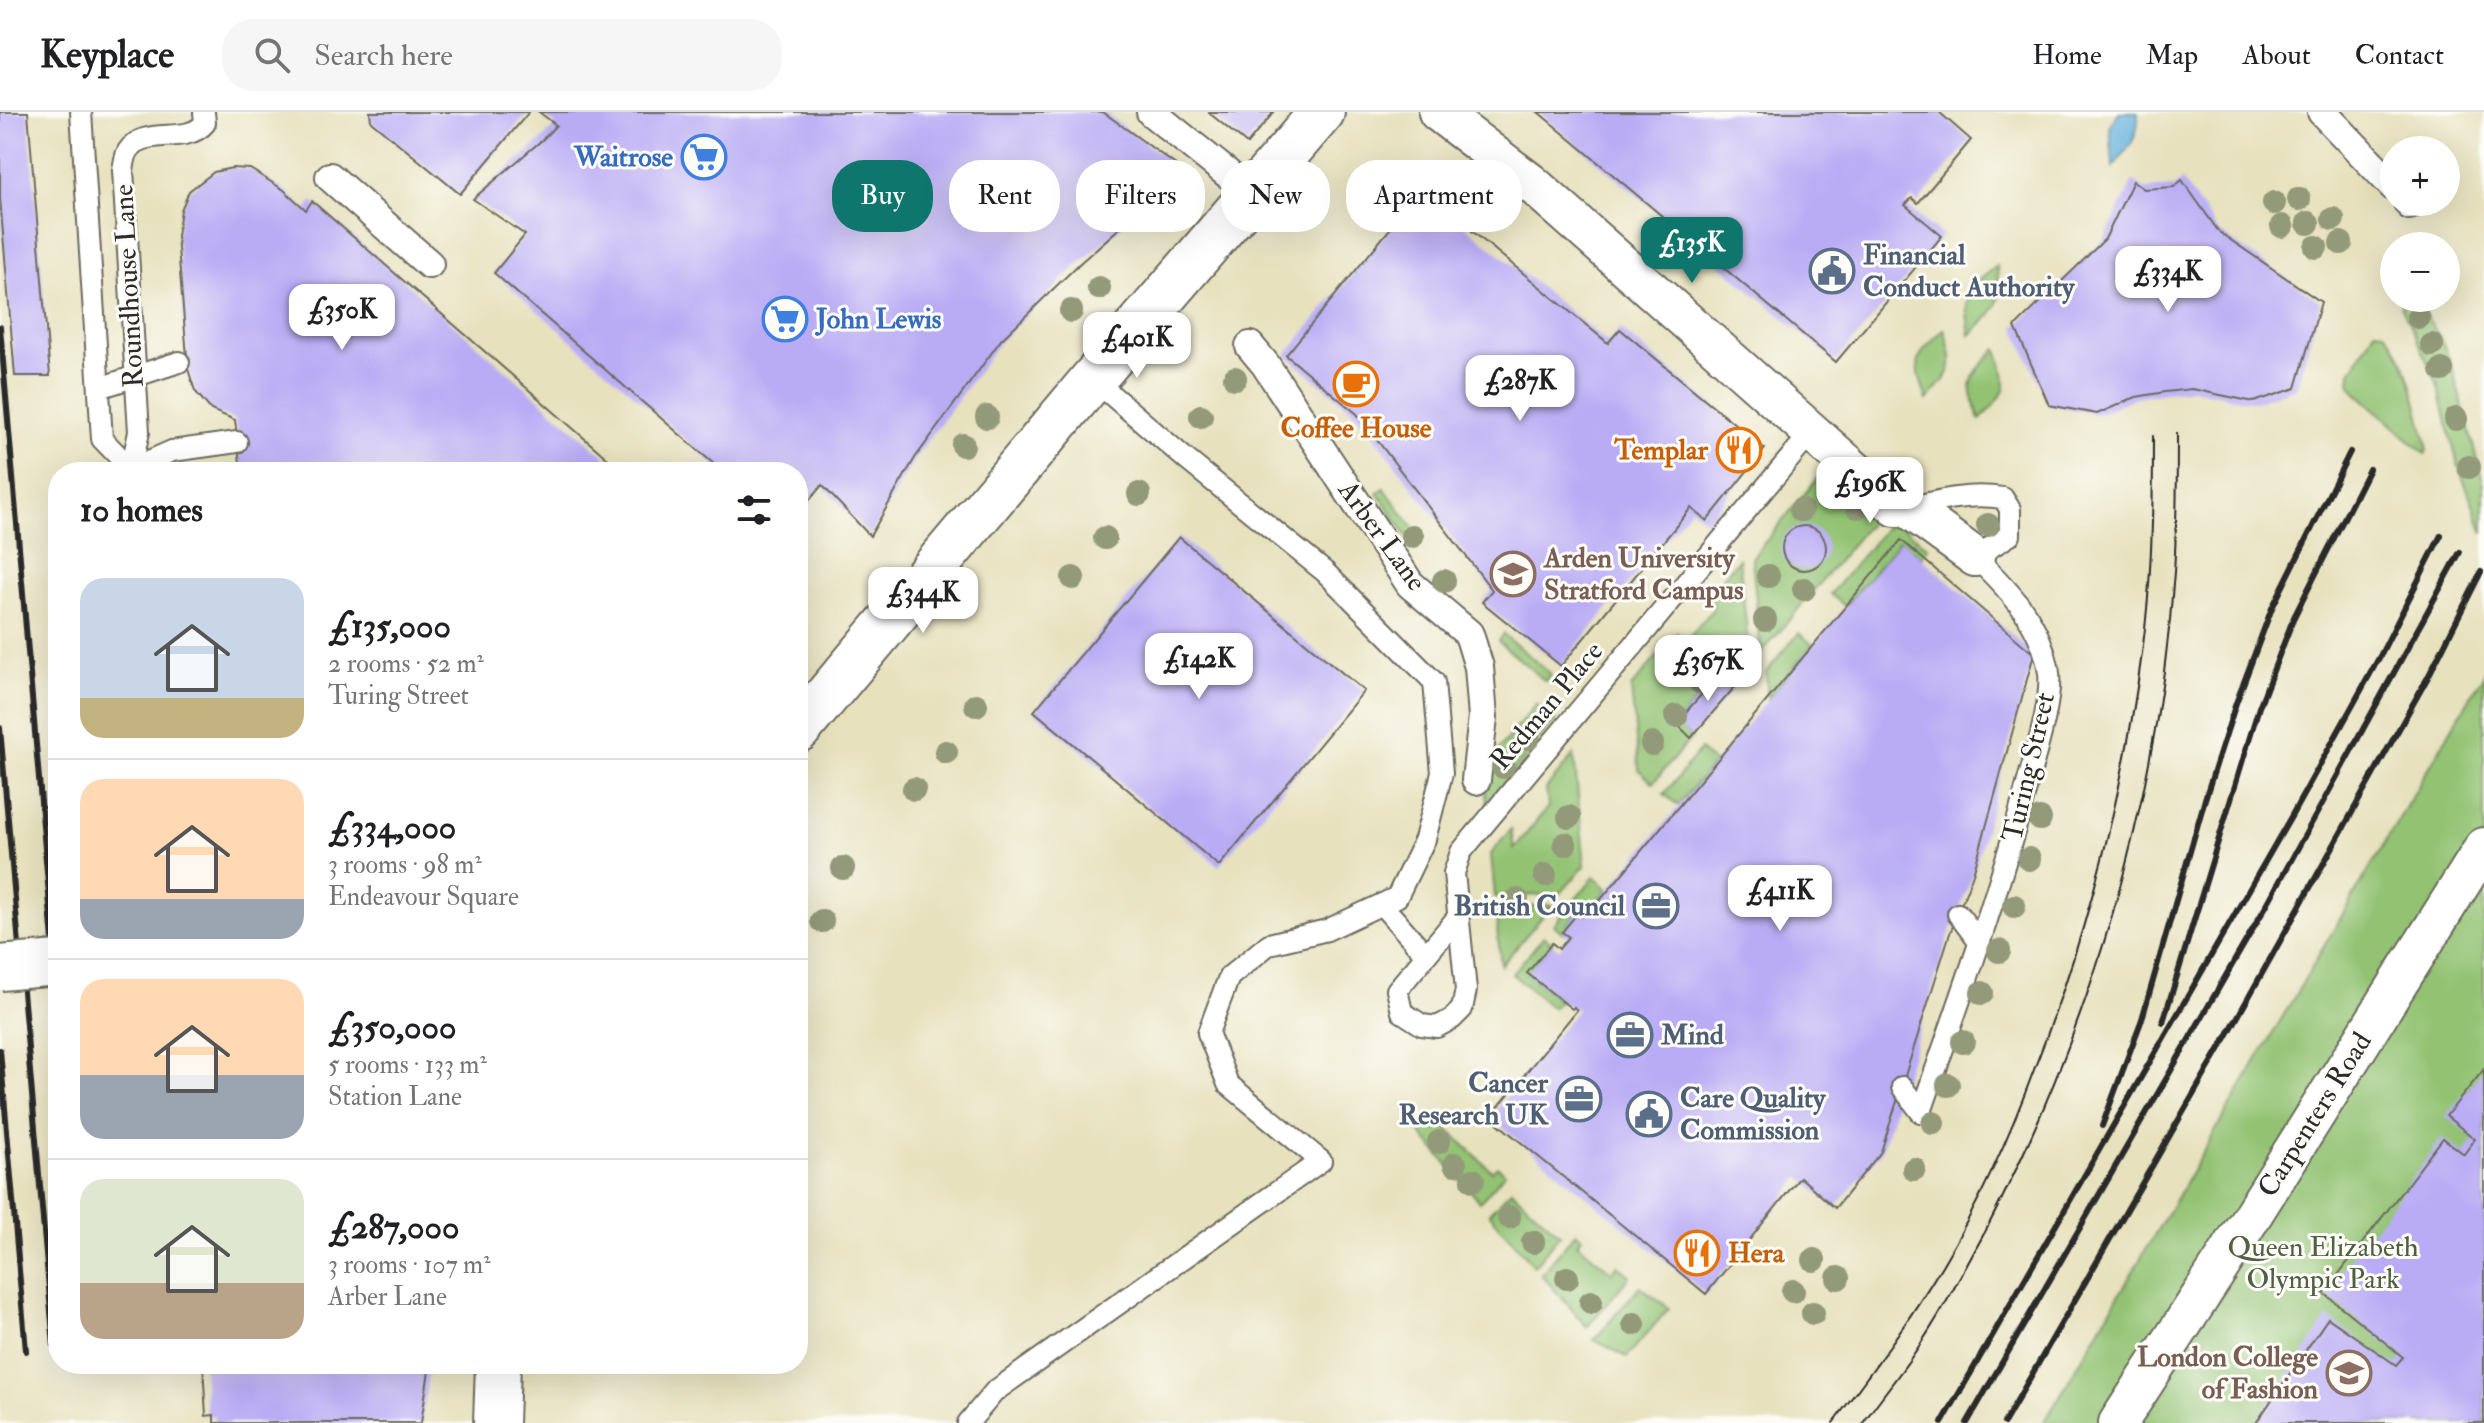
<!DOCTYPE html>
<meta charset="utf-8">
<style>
body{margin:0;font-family:"IM FELL Double Pica",serif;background:#f6f6f6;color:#202124;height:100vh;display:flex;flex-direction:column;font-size:30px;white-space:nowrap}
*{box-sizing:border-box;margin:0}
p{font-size:26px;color:#757577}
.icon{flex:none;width:44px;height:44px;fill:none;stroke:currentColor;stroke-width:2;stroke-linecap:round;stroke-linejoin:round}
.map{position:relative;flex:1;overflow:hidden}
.details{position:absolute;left:48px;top:350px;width:760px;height:912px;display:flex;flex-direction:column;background:#fff;border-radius:32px;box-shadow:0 8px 32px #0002}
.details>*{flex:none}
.top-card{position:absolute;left:832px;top:48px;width:760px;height:72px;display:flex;gap:16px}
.fabs{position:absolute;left:2380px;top:24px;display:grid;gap:16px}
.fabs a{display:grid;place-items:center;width:80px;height:80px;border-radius:50%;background:#fff;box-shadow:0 8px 32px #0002;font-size:40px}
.price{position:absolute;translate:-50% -68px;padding:0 18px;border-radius:16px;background:#fff;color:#222;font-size:26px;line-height:52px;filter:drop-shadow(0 2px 4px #0008)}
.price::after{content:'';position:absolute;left:50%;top:48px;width:24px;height:18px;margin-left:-12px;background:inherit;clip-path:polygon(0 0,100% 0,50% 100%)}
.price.active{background:#0f766e;color:#fff}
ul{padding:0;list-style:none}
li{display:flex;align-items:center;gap:24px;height:200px;padding:0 32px}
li+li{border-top:2px solid #e0e0e0}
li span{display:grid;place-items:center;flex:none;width:224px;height:160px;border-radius:24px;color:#555}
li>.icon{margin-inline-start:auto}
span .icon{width:96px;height:96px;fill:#fffc;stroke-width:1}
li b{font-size:34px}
h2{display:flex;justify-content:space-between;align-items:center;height:96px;padding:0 32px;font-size:34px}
.chip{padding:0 28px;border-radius:32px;background:#fff;box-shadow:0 8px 32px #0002;font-size:28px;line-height:72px}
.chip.active{background:#0f766e;color:#fff}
header{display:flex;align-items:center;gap:48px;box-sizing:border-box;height:112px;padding:0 40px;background:#fff;border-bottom:2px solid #e0e0e0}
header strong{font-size:38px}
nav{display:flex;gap:44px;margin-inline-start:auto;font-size:28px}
.search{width:560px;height:72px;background:#f6f6f6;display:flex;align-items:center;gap:20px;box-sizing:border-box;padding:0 28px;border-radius:32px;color:#757577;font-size:30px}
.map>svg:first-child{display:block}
.green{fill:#92c272;stroke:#5e764e;stroke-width:2}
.water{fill:#63b1dd;stroke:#476e84;stroke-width:2}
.building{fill:#b9acf5}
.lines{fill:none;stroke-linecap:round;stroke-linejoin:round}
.service-casing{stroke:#6d6b5e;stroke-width:24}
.pedestrian-casing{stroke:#6d6b5e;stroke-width:32}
.minor-casing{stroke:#6d6b5e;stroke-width:42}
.tertiary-casing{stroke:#6d6b5e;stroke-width:48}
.service{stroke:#fff;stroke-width:20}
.pedestrian{stroke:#fff;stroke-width:28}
.minor{stroke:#fff;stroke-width:38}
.tertiary{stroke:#fff;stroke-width:44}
.tram{stroke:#2b2b2b;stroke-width:2}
.rail{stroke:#2b2b2b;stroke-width:6}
.tertiary-bridge-casing{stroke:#6d6b5e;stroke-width:48;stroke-linecap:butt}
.tertiary-bridge{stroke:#fff;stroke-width:44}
.tree{fill:#939a7a}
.labels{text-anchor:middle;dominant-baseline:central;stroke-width:6;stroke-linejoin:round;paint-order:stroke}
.shop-label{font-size:28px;font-weight:bold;fill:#366cbe;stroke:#fdfcf7;text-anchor:end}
.service-label{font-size:28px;font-weight:bold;fill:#4e5e75;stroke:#fdfcf7;text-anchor:start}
.street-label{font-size:28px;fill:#2b2b2b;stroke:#fdfcf7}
.food-label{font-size:28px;font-weight:bold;fill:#c56008;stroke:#fdfcf7}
.education-label{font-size:28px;font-weight:bold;fill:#785e54;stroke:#fdfcf7;text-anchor:start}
.park-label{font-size:28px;fill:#4f6044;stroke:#fdfcf7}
</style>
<header>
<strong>Keyplace</strong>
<div class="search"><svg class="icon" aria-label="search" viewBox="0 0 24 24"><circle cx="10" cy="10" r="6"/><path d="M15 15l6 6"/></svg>Search here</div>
<nav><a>Home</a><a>Map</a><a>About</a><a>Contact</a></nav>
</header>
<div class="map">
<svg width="2484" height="1311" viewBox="0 0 2484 1311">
<rect width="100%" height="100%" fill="#fdfcf7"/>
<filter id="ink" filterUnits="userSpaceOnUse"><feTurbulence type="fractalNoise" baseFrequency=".0125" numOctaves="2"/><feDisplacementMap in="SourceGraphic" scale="16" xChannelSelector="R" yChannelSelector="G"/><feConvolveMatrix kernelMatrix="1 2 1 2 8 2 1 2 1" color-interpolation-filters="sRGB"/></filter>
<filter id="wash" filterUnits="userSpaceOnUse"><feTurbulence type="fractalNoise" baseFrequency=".006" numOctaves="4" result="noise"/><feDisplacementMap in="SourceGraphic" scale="32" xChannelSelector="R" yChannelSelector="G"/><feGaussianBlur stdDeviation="1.8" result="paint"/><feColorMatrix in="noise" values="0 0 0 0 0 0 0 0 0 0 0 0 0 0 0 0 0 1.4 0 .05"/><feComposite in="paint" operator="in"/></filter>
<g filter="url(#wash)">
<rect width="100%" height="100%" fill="#e7e1bd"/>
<g class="green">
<path d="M1997,154C2000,197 2001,193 1970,223C1964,181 1963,180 1997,154Z"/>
<polygon points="2400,186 2416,186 2442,230 2452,254 2484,374 2484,421 2458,353 2437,271 2402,196"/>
<path d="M1944,217C1956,257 1955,256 1927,288C1913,247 1914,246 1944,217Z"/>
<path d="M2375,218L2385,219C2411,252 2418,298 2428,338L2425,342L2357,281L2350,272L2351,260Z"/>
<path d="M1997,237C2010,277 2009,278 1980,308C1966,267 1967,268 1997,237Z"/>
<polygon points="1829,352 1882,396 1761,542 1752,446"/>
<polygon points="1384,376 1423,428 1414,435 1378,381"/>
<polygon points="1893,407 1928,435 1921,445 1900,428 1845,494 1830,482"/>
<polygon points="1739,446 1748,530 1677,610 1691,626 1653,671 1639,658 1631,576 1677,521 1679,537 1713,497 1712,479"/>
<polygon points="1799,521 1813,533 1768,586 1766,560"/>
<polygon points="1503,522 1551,562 1545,569 1498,529"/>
<polygon points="2484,562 2484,1311 2044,1311"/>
<polygon points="1536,592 1556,609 1487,692 1484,655"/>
<polygon points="1700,638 1714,651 1678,693 1664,682"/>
<polygon points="1574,643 1585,754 1560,782 1495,785 1491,742 1511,717 1514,737 1548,695 1546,677"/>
<polygon points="1594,765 1608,777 1587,804 1579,798 1562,820 1554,813"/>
<polygon points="1552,793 1501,853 1495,798"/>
<polygon points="1544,824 1552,831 1528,861 1560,888 1552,896 1512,862"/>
<polygon points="1441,1011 1492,1059 1497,1054 1505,1061 1480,1090 1417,1017"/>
<polygon points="1511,1078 1560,1122 1534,1154 1489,1101"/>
<polygon points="1576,1120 1582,1125 1577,1131 1612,1160 1618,1153 1630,1164 1587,1215 1541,1162"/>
<polygon points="1640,1174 1669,1196 1627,1245 1594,1228"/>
</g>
<path class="water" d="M2119,0H2138C2139,27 2129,35 2113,55L2110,13Z"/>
<g id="blocks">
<g class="building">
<polygon points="0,0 28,0 50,264 15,264 0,86"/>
<polygon points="370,0 529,0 460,82 371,9"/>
<polygon points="539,0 1103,0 1184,59 1080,151 1001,228 915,346 870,424 822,373 798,402 798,360 723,360 494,161 525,123 473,87 542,28 556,13"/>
<polygon points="1208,0 1274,0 1247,32"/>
<polygon points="1538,0 1939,0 1971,28 1918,91 1912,86 1905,93 1942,124 1836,250"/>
<polygon points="232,56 250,57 284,78 306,98 312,89 623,360 241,360 235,308 211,298 195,279 188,257 177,124 181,98 189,79 214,60"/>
<polygon points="2182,68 2219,120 2321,190 2296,276 2254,290 2192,277 2165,280 2136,285 2097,302 2049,293 2015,215 2105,127 2133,69 2144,77 2174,75"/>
<polygon points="1422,78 1608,231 1620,217 1765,337 1707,409 1691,396 1561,554 1482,490 1492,478 1357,302 1286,243"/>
<circle cx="1804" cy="436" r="22"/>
<polygon points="1179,425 1364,579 1219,754 1034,599"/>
<polygon points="1901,428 2034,542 1973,762 1949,824 1881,1040 1835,1096 1800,1065 1706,1182 1490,1005 1577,898 1574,895 1572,897 1527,861 1552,831 1559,837 1569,825 1562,820 1580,798 1587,804"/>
<polygon points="1726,555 1739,570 1691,626 1676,611"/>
<polygon points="2484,957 2484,1311 2256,1311 2328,1206 2396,1253 2403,1245 2324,1181 2443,1026 2464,1042 2475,1027 2446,1004"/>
<polygon points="203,1252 430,1252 421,1311 214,1311 214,1303 206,1304"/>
</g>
</g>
</g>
<g filter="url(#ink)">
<use href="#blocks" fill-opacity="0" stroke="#6d6b5e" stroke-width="2"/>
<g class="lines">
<g class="service-casing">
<g id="service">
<polyline points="81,0 102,327 131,357"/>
<polyline points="99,276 179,250"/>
<path d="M131,357L139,320L123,58C124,53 125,44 128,39C144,13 186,34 205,11L204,0"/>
<polyline points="131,357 172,339 237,330"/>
<path d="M1908,396C1940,388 1969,381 2003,386L2010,397V423L1975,445C2009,478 2042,511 2049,561C2052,589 2036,640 2028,669C1999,781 1959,890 1921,1000"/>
<polyline points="1382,793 1426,843"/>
<polyline points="1958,802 1979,830"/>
<polyline points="1457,806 1397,878 1402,900 1422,913 1437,915 1452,907 1462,897 1466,878 1454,761 1461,740 1811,321"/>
<polyline points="1902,975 1921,1000"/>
<polyline points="968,1311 995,1279 1321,1049 1228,972 1208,921 1229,865 1269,832 1327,818 1397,785 1425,727 1442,661 1434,570 1325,460 1187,348 1093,267"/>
</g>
</g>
<g class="pedestrian-casing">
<g id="pedestrian">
<polyline points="1151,0 1228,62"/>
<polyline points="2322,0 2394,75"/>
<polyline points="330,65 429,152"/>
<polyline points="2408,90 2410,93"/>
<polyline points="1250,234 1265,252 1410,472 1469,522 1479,555 1483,605 1476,668"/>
</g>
</g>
<g class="minor-casing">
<g id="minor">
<polyline points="1438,0 1531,71 1896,395 1908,396 1975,445"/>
<polyline points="131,357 132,360"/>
<polyline points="2118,1311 2221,1153 2484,735"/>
</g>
</g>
<g class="tertiary-casing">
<g id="tertiary">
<polyline points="798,618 1093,267 1322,0"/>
<polyline points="496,1311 498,1252"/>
</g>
</g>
<use href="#service" class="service"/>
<use href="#pedestrian" class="pedestrian"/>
<use href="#minor" class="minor"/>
<use href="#tertiary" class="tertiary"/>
<g class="tram">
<path d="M1833,1311C1872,1259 1910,1208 1943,1152C1980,1090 2010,1023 2035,955C2087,822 2123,682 2142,541C2152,469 2153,396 2153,324"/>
<path d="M1863,1311C1879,1288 1897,1266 1913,1243C1940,1204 1963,1160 1986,1118C2090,919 2159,685 2174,460C2177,414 2177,368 2177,321"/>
</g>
<g class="rail">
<polyline points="0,215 58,887"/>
<polyline points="0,616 54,1234"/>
<polyline points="2163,910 2259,595 2294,505 2369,357"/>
<polyline points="0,938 26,1239"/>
<polyline points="2102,1014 2142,907 2205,687 2236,591 2272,496 2350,340"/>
<polyline points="1942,1311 2292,703 2380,544 2441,423"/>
<polyline points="1967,1311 2265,796 2460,440"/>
<polyline points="2004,1311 2227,924 2428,565 2481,460"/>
</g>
<g class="tertiary-bridge-casing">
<polyline id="tertiary-bridge" points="0,856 58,851"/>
</g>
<use href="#tertiary-bridge" class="tertiary-bridge"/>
</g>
<g class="tree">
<circle cx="2299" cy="87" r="12"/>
<circle cx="2274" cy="91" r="12"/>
<circle cx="2333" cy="107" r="12"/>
<circle cx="2308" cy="111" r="12"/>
<circle cx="2282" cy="114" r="12"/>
<circle cx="2341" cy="131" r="12"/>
<circle cx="2316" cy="135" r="12"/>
<circle cx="1099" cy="176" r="12"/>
<circle cx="1071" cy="199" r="12"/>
<circle cx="2418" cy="205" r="12"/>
<circle cx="2432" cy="233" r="12"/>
<circle cx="2442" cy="258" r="12"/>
<circle cx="1235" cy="266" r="12"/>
<circle cx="1201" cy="304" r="12"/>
<circle cx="987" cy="305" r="12"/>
<circle cx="2456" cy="307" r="12"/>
<circle cx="963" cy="333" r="12"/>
<circle cx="2469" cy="355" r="12"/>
<circle cx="1139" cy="382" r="12"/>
<circle cx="1857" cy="395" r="12"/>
<circle cx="1801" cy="398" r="12"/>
<circle cx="1988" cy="413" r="12"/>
<circle cx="1412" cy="424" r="12"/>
<circle cx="1105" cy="426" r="12"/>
<circle cx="1768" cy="464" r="12"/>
<circle cx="1073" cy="466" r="12"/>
<circle cx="1444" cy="469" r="12"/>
<circle cx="1804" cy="477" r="12"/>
<circle cx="1765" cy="508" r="12"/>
<circle cx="1728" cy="540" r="12"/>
<circle cx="1700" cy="570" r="12"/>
<circle cx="976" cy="593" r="12"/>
<circle cx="1676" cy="604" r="12"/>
<circle cx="1528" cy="626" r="12"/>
<circle cx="1652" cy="632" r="12"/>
<circle cx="946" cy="640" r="12"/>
<circle cx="1503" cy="655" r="12"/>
<circle cx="914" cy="677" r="12"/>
<circle cx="1569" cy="705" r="12"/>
<circle cx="2040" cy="707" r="12"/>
<circle cx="1565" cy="732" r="12"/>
<circle cx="2029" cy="747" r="12"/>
<circle cx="843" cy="756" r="12"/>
<circle cx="1545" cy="763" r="12"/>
<circle cx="1517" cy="788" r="12"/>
<circle cx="2014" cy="794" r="12"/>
<circle cx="822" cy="809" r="12"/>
<circle cx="1999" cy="839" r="12"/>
<circle cx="1982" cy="881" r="12"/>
<circle cx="1963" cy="930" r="12"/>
<circle cx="1948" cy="973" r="12"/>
<circle cx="1933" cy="1011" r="12"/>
<circle cx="1439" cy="1030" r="12"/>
<circle cx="1455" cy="1052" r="12"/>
<circle cx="1914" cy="1057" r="12"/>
<circle cx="1473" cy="1068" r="12"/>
<circle cx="1509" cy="1105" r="12"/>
<circle cx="1533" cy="1130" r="12"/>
<circle cx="1814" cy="1148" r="12"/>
<circle cx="1567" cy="1166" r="12"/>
<circle cx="1838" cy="1166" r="12"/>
<circle cx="1793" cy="1179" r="12"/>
<circle cx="1591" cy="1190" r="12"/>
<circle cx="1813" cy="1201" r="12"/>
<circle cx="1634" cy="1212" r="12"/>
</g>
</g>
<defs>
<g id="supermarket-ring" transform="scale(2.3)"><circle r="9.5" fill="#fdfcf7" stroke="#3f7fe0" stroke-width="1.5"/><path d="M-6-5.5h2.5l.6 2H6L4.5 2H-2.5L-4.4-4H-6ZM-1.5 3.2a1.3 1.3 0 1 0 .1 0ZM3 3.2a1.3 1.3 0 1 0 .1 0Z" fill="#3f7fe0"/></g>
<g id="civic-ring" transform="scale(2.3)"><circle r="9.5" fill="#fdfcf7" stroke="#5c6f8a" stroke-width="1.5"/><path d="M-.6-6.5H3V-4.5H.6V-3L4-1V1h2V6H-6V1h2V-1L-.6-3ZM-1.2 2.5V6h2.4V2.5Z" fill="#5c6f8a"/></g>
<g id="cafe-ring" transform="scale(2.3)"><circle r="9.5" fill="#fdfcf7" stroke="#e8710a" stroke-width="1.5"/><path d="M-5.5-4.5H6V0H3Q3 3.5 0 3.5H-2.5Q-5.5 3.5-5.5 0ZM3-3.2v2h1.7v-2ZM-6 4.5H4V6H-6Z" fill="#e8710a"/></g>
<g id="restaurant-ring" transform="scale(2.3)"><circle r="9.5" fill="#fdfcf7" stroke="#e8710a" stroke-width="1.5"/><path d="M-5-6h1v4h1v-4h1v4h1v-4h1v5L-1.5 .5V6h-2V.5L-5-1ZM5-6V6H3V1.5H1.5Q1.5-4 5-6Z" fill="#e8710a"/></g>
<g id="university-ring" transform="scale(2.3)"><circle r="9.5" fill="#fdfcf7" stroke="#8d6e63" stroke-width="1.5"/><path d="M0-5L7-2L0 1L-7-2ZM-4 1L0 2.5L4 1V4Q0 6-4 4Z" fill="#8d6e63"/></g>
<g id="office-ring" transform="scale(2.3)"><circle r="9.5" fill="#fdfcf7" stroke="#5c6f8a" stroke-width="1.5"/><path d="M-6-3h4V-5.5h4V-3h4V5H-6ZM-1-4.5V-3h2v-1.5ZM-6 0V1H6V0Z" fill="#5c6f8a"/></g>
</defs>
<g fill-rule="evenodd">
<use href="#supermarket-ring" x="704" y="45"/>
<use href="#civic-ring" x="1832" y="159"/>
<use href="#supermarket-ring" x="785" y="207"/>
<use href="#cafe-ring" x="1356" y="272"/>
<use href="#restaurant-ring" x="1739" y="338"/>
<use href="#university-ring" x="1513" y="462"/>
<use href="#office-ring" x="1656" y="794"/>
<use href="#office-ring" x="1630" y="923"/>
<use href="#office-ring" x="1579" y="987"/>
<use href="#civic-ring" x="1649" y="1002"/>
<use href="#restaurant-ring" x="1697" y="1141"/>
<use href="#university-ring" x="2349" y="1261"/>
</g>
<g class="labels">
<g class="shop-label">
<text x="673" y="45">Waitrose</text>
<text x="816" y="207" text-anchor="start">John Lewis</text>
</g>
<g class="service-label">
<text x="1863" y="143">Financial<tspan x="1863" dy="32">Conduct Authority</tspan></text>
<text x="1625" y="794" text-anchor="end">British Council</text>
<text x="1661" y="923">Mind</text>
<text x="1548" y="971" text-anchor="end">Cancer<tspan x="1548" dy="32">Research UK</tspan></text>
<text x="1680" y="986">Care Quality<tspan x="1680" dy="32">Commission</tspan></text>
</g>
<g class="street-label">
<text transform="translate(129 174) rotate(-93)">Roundhouse Lane</text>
<text transform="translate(1382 424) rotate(54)">Arber Lane</text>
<text transform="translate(1547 594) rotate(-50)">Redman Place</text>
<text transform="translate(2029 655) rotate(-77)">Turing Street</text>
<text transform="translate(2315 1003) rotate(-58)">Carpenters Road</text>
</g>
<g class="food-label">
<text x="1356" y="316">Coffee House</text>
<text x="1708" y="338" text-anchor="end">Templar</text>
<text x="1728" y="1141" text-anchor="start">Hera</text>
</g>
<g class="education-label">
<text x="1544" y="446">Arden University<tspan x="1544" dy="32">Stratford Campus</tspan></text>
<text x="2318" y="1245" text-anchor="end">London College<tspan x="2318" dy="32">of Fashion</tspan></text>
</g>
<g class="park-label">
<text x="2323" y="1135">Queen Elizabeth<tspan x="2323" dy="32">Olympic Park</tspan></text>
</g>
</g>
</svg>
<div class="fabs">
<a>+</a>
<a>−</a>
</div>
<b class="price active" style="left:1692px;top:173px">£135K</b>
<b class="price" style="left:2168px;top:202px">£334K</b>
<b class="price" style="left:342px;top:240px">£350K</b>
<b class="price" style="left:1137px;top:268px">£401K</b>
<b class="price" style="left:1520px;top:311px">£287K</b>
<b class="price" style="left:1870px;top:413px">£196K</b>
<b class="price" style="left:923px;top:523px">£344K</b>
<b class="price" style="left:1199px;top:589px">£142K</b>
<b class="price" style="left:1708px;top:591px">£367K</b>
<b class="price" style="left:1780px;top:821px">£411K</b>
<div class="top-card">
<a class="chip active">Buy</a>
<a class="chip">Rent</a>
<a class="chip">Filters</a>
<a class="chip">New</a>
<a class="chip">Apartment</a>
</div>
<section class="details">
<h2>10 homes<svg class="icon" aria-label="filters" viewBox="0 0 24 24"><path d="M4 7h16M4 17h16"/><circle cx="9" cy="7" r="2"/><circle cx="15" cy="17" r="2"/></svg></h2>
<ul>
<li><span style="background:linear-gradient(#c9d6e8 75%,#c2b280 0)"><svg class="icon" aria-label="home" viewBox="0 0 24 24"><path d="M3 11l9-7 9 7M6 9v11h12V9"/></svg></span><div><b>£135,000</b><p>2 rooms · 52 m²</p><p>Turing Street</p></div></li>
<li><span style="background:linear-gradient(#ffd9b3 75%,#9aa5b1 0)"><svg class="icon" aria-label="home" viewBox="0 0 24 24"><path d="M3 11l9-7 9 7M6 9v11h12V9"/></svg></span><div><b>£334,000</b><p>3 rooms · 98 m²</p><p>Endeavour Square</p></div></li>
<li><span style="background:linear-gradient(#ffd9b3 60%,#9aa5b1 0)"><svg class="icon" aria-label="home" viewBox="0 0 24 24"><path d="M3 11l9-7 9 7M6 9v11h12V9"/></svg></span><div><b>£350,000</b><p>5 rooms · 133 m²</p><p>Station Lane</p></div></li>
<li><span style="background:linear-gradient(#dfe7d0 65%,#b9a48a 0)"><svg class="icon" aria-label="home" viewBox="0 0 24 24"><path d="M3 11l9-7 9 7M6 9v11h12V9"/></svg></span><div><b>£287,000</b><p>3 rooms · 107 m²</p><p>Arber Lane</p></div></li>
</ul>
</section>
</div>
